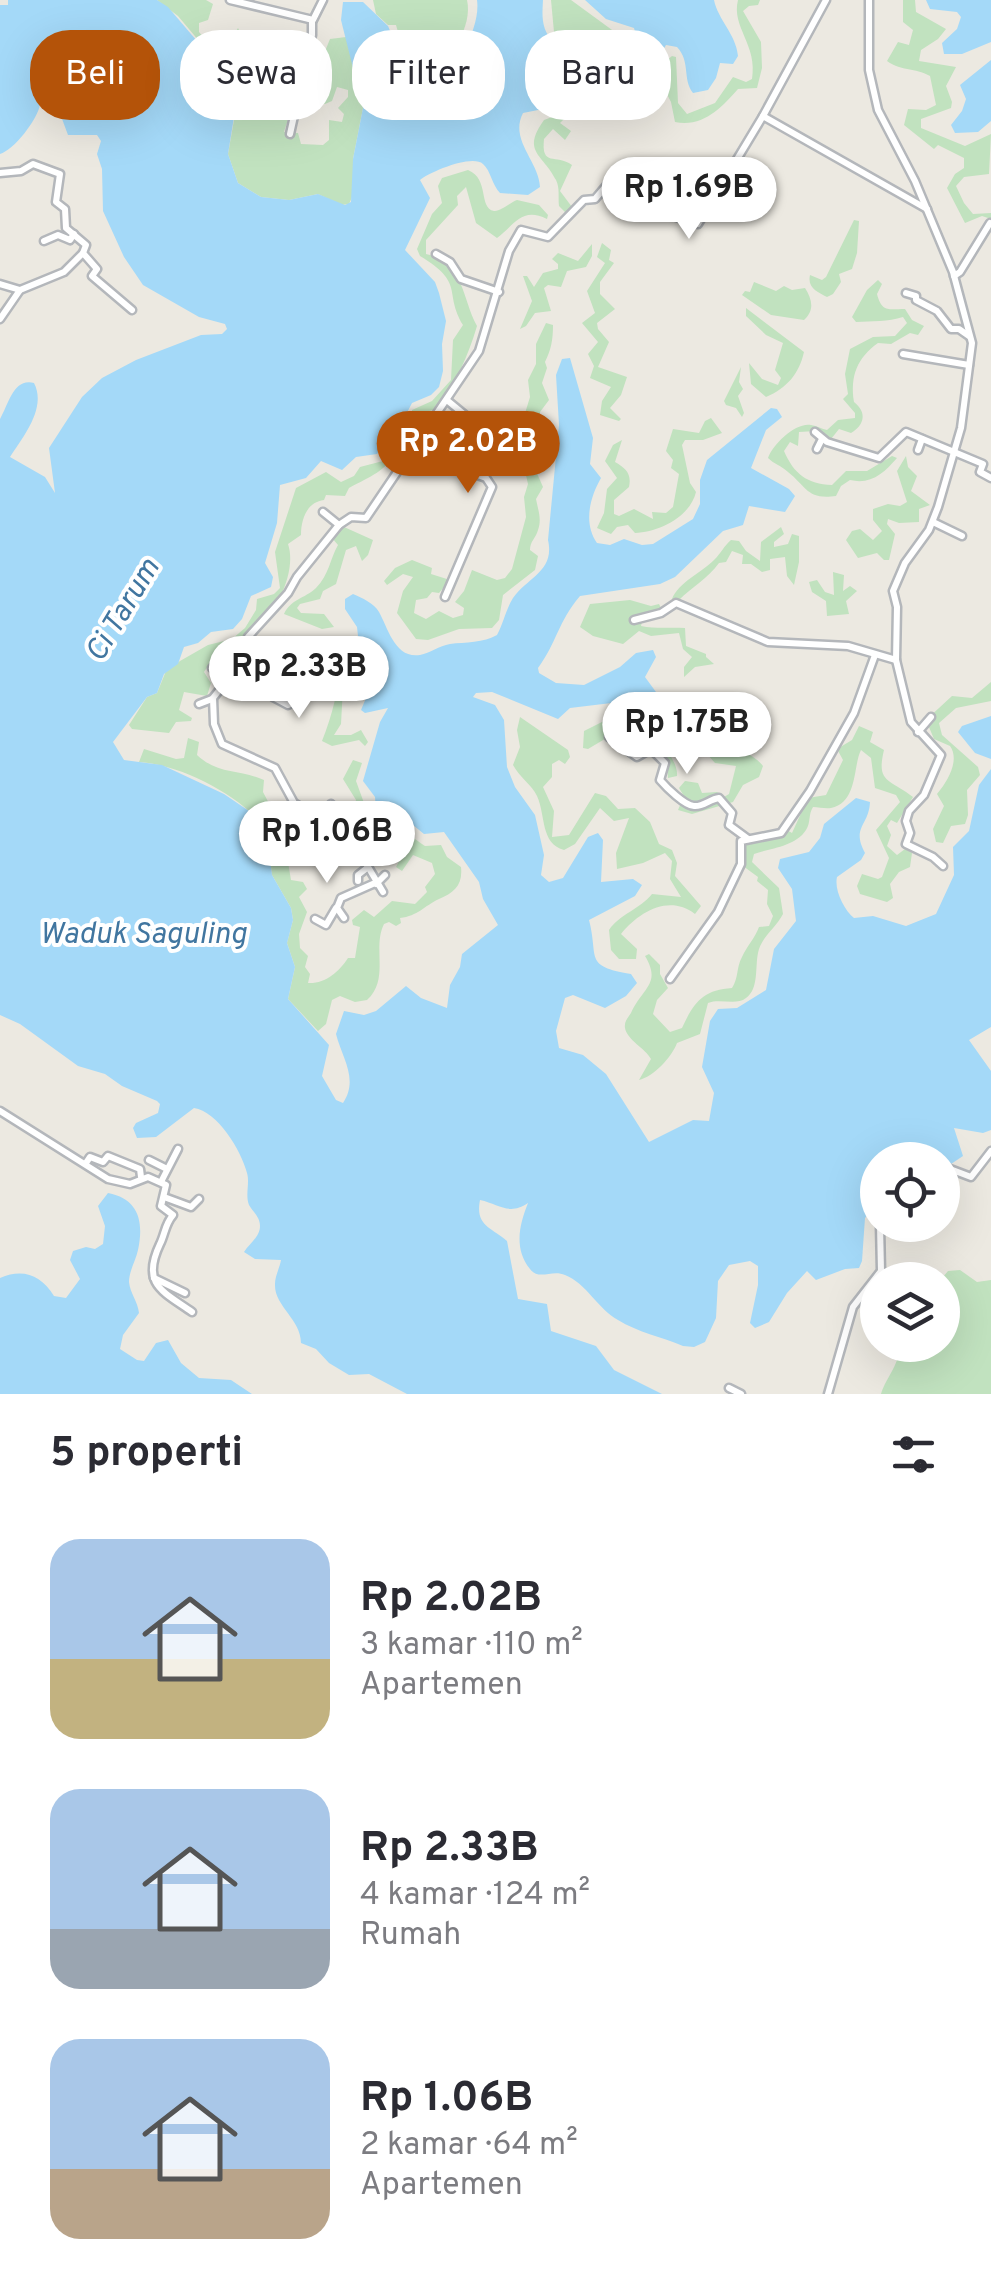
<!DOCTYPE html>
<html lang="id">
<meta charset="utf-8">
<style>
body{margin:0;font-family:Overpass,sans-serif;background:#f2f2f3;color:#2b2b33;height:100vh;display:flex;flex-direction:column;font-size:38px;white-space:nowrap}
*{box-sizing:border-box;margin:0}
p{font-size:32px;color:#7c7c81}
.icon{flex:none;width:55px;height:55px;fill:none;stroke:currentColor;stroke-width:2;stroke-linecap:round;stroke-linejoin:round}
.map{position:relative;height:1394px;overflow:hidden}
.panel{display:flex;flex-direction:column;background:#fff;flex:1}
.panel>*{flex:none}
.banner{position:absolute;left:30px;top:30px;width:932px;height:90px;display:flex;gap:20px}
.controls{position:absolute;left:860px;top:1142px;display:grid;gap:20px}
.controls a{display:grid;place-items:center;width:100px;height:100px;border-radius:50%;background:#fff;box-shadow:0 10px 40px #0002;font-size:50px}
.price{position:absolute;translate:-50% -85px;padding:0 22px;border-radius:35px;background:#fff;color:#222;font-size:32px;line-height:65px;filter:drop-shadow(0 2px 5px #0008)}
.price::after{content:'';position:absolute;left:50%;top:60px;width:30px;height:22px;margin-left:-15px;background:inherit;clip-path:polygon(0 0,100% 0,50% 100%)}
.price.on{background:#b45309;color:#fff}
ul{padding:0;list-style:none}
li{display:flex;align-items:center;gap:30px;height:250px;padding:0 50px}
li span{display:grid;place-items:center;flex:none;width:280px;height:200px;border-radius:30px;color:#555}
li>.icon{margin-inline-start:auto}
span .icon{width:120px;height:120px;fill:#fffc;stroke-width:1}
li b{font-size:42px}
h2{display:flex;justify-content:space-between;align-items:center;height:120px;padding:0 50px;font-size:42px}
.tag{padding:0 35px;border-radius:40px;background:#fff;box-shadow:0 10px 40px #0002;font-size:35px;line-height:90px}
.tag.on{background:#b45309;color:#fff}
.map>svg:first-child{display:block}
.green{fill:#c1e2bf}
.water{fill:#a4d9f8}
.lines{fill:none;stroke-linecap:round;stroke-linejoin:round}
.minor-casing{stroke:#b4b7bb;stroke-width:11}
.minor{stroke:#fff;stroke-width:6}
.labels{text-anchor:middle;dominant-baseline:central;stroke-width:8;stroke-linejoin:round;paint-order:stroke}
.water-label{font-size:30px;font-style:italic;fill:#4176a0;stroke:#fff}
</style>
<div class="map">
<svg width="991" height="1394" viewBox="0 0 991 1394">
<rect width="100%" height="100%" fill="#ece9e1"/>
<g class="green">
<polygon points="157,0 206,0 213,4 208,20 199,23 199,32 236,75 241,74 247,47 245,43 233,47 231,40 238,28 241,34 285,38 282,56 295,62 285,84 287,101 279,104 278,108 290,113 284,132 298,133 301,144 323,145 329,140 329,120 342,122 344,114 338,108 348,97 348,90 337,87 332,101 325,104 301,94 303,84 313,81 330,39 346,37 363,108 353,159 353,195 349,204 341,205 318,194 289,200 261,197 238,183 228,154 234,120 226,73 178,16"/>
<path d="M373,0H467C473,25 451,64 426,70C412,62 400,40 396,25H388L376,14Z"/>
<path d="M551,0H571L623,38L633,61L646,70L658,68L672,56L676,57L678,103L687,114L715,103L733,77L746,82L752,79C758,45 731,27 738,0H760L758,5L749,6L743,11L761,42L762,68L757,88L738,89C722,107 703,128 675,122L671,102L660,81L648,83L644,76L623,61L617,45C600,37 589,29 576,45L577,55L605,58L608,61L605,66L592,68L579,85L575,108L560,123L571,131L565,140L553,129L544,139C541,168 556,153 572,165L560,191L572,207L571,212H565L559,206C558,197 560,188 556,180C543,154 521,152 544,120L560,114L568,106L563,87L568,74L566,53L554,32Z"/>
<path d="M903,0H915L916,12L946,29L938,39L921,50L919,61L956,67L946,86L952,102L951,108L921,119V128L965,146L991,134L989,174L964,177L956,186L964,203L973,214L991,213V219L982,216L965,223L947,188L955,174L964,168V158L938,145L934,149L904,125L908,109L926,110L936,105L930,76C914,67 903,72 887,61L898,42L909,45L913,30L903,22Z"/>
<path d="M468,170C490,179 478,208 494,211C500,212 511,202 517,200L539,205L548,215L547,219C521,206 514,226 497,238L476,223L466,187L457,196L458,205L426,240V254C464,261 462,299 477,326C468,357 456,381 438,409L429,411L424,416L433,423L437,419L443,424L439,449L434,450L422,437L414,436L407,449H399C385,472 371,476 349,488L345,496L326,495L324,500C307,502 301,519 301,535L288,544C299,576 267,631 237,648C233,651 227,650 222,651L223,659L216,665L208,666L204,672L211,683L207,696L184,692L179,710L192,718L191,721L176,722L169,733L132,729L129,725L147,697L157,693L166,671L180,661L208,645L232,639L245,628L256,610L257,599L274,594L280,588L275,552L296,488L326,472L341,482L354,476L360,467L383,461L389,448L412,424V410L432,401L451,380L453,340L463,325C443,291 466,284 420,256L417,249L432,214L442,203L438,186L442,178Z"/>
<path d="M854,220L859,221L857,253L852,269L839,274L841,282L833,294L827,297C818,292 807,288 810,275L822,280L826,277Z"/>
<polygon points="602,243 611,250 609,260 614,263 600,282 600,294 615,309 597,323 598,329 609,342 598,367 627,377 621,395 610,408 621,419 619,421 600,415 602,401 611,387 590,378 594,366 588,354 598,342 582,323 595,313 587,291 605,263 597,257"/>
<polygon points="592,244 592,256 586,267 567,271 561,287 548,285 544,288 551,311 535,313 526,326 520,329 532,301 523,276 527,276 534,287 543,273 558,269 558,264 552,259 558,253 578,261"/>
<path d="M878,280L882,284L877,294C882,313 889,309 905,309L912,320L924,326L918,335L910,333L891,344L878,343C857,358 850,376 854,402C867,412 865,425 851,433L839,429L831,439L816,431L799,432L798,446L790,442L784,451C794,474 807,484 832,485L846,471H867L892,456L897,458C884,473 871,485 850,480L841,486L836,496C807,500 807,487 788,472C782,466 774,464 768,458C773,444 796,422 811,425C817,426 822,429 827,430L838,420L855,418V413L843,399L848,394L845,374L850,349L873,337L895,336L907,323L903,317C888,322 872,321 856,322L852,317L867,290Z"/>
<path d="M754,282L776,291L784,286L792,290L805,288C812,299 815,310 804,320L771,315L742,295L745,291L750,292Z"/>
<path d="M746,308L804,352C799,374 787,388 766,397L751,384L749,363L762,379L778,385L781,378L775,370L783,343L766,335L746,316Z"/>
<path d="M546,323L553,325C553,340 551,350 545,362L547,368L542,383L549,400L540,412V426L546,431L547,440L541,447L545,460L536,471L543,487L536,499C538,510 542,519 538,530C536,538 530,541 530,550L538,556L535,570L503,595L499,620L492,628L459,629L428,640L416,639L397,613L403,591L413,577L403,574L387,585L384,581L395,568L412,560L432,568L431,574L450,580L439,593L432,592L427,598L416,600L414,613L426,619L439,611L453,618L463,615L464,608L455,602L464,591L472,570L497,580L505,578L512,569L526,517L524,497L528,484L525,471L532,456L530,447L536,441L522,423L530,397L528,380L536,364V344Z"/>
<polygon points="741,367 739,382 743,389 738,396 744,413 742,417 736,408 726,405 724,401"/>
<path d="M711,418L722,433L703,440H685L682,445L690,483L696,492C690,517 659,532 635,533L628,525L617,527L611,534L597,528L604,513L607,489L617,478L605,461L613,445L622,440L615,462C625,468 632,473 629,487L614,500V514L619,516L634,509L653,519L652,512L666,513L673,507L679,474L671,468L673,460L666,451L673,429L699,433L705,421Z"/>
<polygon points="514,431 523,442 513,472 502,469 506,445"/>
<polygon points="906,456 908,467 917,476 911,491 930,505 919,509 919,522 899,523 888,519 887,524 895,534 889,560 884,560 877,553 858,558 846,540 852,531 860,529 873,540 882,531 873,520 873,509 888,504 900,506 907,502 897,471"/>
<path d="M344,527L373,540L368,555L362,561L356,546L346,550L336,584L323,591L320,599L300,604L297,608L301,613L324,614L334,627L322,629L284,614C291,599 304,599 316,588C329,575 330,559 338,545L332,538Z"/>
<path d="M781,527L784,534L774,542V547L788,544L792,534L799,536V562L794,585L787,576L785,557L770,559V570L762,572L751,564H742L743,555L732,551L726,562L719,563C708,578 691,588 679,600L672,599C678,583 702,572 714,560C721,553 724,546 731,540L739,541L746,551L760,561L761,542Z"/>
<polygon points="833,572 844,575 843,591 850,586 857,591 846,601 849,614 827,616 826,601 812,592 809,582 817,580 825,592 834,595"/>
<path d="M630,600L651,606L659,604L661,608L643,617L641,626C656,629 669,627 685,628L686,646L706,654V657L714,664L695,667L684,677V667L692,657L683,649L679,633L651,636L639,631L623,644L593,636L580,627L590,604Z"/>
<path d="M346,654L352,669L354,689L347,697L348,686L343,687L341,724L334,735H351L361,730L368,742L365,746L359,740L332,746L322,741C332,716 340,687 339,660Z"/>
<path d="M991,682V701L956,708L939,723L942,735L978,767L980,775L967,790L968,815L965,824L951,826L943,843L936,842L933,829L944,806L937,794C948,781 960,760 950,746L934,739L926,720L952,696L972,698Z"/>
<polygon points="693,693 715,700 710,722 712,733 708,737 697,731 691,723 702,703 697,701 684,705 673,697"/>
<path d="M520,717L568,750L570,757L565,764L559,760L552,764V777L543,787L554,811L552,837L569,835L595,793L606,796L618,809L635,808L650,822L659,844L672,850L677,863L675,876L701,906L695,914C669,894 639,912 621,934L637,949L636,959H619L611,950L609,930C620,914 640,909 652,894L681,897L670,879L672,861L665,853L643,863L617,869L616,853L629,818L614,821L600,808L575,844L564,850C540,843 546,816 537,796C532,785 520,778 513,765L520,747L517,730Z"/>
<path d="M610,718C615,718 622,716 627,718C646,723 679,757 677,776L668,778L667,763L625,727L588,749L583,748L584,731Z"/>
<path d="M859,726L873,732L870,742L884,750C876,783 889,779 913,797L897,823L891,820L887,826L891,835L887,846L897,855L905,849L912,853L910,867L899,872L890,884L893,898L887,902L860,894L857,886L862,874L878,879L882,877L889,858L876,830L900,802L896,795L875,788L871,758L861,750C853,765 858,803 831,808C825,809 819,807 813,807C808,815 811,822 806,830C795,847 770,848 754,854L752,862L779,888L783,914C776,928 761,937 758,953C755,967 759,989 746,998C736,1006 720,998 708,1003L700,1034L677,1043C672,1057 653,1077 639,1080L651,1059C645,1048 627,1040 625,1028C624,1021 628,1018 631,1013C642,988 662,984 645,956L649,954L660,965V974L668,988L657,1000L653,1014L670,1032L682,1028C694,1002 703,990 732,988C739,977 736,968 742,957C747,946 755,938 759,927L769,926L773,916L767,904L768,890L757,881L758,877L743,866L744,843L779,836L787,830L792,833L808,798L826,795L843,760L837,749L852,740Z"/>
<path d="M188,738L199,742L197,755C218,775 240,769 264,780L263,792L273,811L271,818L273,823L295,808L304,815L302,820L305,823L312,818L316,822L311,831L322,840L316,852L304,851L295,856L285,852L283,857L288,862L291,880L303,882L307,889L299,897L307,912L299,934L300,948L308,956L305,967L310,974L308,983C325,984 339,972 348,958H355L360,927L353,925L352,920L364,910L374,917L392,901L415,904L427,892L425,887L435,874L432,863L413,855L402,871L396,867L402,856V851L394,846L374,848V838C399,827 405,832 425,846L441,845L447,857L461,867C463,885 454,893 439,899C424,906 418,916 400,918L401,923L396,926L389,922L384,924C372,948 390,979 367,1000L355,1002L340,996L332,1000L326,1024L318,1031L288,999L295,967L287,943L293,920L291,908L272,875L270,859L253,826L249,811C222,787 175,764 139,762L144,749L176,759L184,758Z"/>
<path d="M722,739C736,749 754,754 763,766L759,777L743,785L733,802L692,814L678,810L684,796L679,788L685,781L698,783L702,793L717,792L724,797L729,794L736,766L715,763L707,754Z"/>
<polygon points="353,760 362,763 356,781 364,803 364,832 360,836 350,837 347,829 356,800 343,779"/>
<path d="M925,1270L943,1277L948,1271L960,1270L977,1282L991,1280V1394H881C886,1377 902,1362 898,1345H942V1280H903L917,1271Z"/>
</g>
<g class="water">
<path d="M8,0H157L168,7L231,81L236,105L228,154L238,183L261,197L289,200L318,194L345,205L351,202L353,159L363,108L341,20L343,2H363L388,26L397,47L415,68L419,82L430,86C455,72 481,29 477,0H543C542,17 541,31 555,43L558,68L548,108L523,113C509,140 539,161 540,187L528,195L500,193C492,185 491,171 483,164C472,154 430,172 420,180L430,198L405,250L435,282L439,293L446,321L442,344L443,371L439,387L431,395L412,403L399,428L386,439L377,454L356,457L342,470L321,461L306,478L280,485L277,523L265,563L273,577L271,587L251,596L242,619L233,629L211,632L198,643L184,647L178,664L164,674L157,693L147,697L113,742L124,760L162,765L224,794L249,811L253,826L270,859L272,875L291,908L293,920L287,943L295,967L288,999L329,1045L322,1076L336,1100L343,1103C359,1079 342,1058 336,1034L344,1011L364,1015L376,1011L406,986L421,998L447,1008L450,985L460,967L462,954L498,925L483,899L479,882L444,832L424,834L402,816L383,827L377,825L375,797L363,781L380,722L388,708L365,713L361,710L376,674L360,654L357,627L345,609V599L353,594C362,598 374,603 379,612C388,628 395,659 420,655C430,653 439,646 450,644C465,642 484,643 497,635C503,624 506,609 513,598C528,577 555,571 548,540L559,425L556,375L562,359L570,358L593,438L590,464L601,478C590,497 583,523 597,543L610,545L624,539L642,545L653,544L693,519L700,504V480L707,460L771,408L777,409L782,417L766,430L751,468L789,489L795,496L785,512L749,506L743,525L723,531L675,577L660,584L580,596C558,622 557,642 538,668L539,673L556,683L584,685L620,667L636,653L653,650L656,657L645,677L675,718L673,728L668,729L628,701L570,708L558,719L492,692L476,693L473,697L495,705L504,720L507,767L515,787L535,815L544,855L541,875L549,882L563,878L588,837L598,833L603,840L601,882L633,879L642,885L635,896L589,920C599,958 583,966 631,974L637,983L626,996L605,1008L573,995L565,998L556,1031L559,1048L583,1055L606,1074L649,1142L693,1120L709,1121L714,1093L702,1067L710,1021L718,1009L737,1008L766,990L774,949L796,921L792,889L778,868L780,859L809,852L820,838L824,824L856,798L870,802C869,826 851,827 865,853L861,860L837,877C834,890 844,910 854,918L873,916L906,926L936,914L954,875L953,847L969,831L979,785L991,769V1027L969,1040L991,1071V1130L983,1133L954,1128L963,1156L951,1164L915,1151L910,1160H878L877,1205L865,1218L862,1261L859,1268L845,1269L816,1280L807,1271L787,1293L769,1322L755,1328L750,1323L758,1285V1266L750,1261L729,1265L718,1281L716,1318L705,1342L694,1347L683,1346C662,1337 637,1332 618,1320C598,1309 586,1283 565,1275C552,1269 539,1281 530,1269C513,1248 520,1223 528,1203C509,1216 499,1204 480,1200C475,1226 491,1227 507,1241L518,1299L547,1304L551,1331L596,1346L614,1370L662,1394H407L369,1374L349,1375L329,1363L316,1349L301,1343C301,1319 274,1306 275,1284C275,1276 280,1267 281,1260L255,1259L244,1252C249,1244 260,1237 260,1226C260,1217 253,1212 249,1205C245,1195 250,1183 247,1173C241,1150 217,1111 194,1108L156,1137L137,1138L133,1128L136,1123L158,1113L160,1104L157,1101L122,1086L105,1074L78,1066L20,1024L0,1015V419C9,404 13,378 34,383C47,408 23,437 10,457L45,477L55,493L49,448L82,397L102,378L136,360L201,335L222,334L227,329L225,324L199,317L143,285L124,257L103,211L102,169L97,154L101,141L97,135H68L58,108L47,102L40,105C37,120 14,150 0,154V5H8Z"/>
<path d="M585,0H714C718,20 736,34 738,56L733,64L720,63L716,78L708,90L693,93C682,79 691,62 677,47L666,45L659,57L650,60L639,48L634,28L606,19Z"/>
<polygon points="926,0 991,0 991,42 962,54 944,54 942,43 957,29 961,17 957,12 930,9"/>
<polygon points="991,60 991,121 978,132 955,133 951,125 962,111 966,99 960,85"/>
<polygon points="991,716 991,759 975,753 958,732 962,726"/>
<path d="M108,1193C139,1199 144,1222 138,1250C136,1260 129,1271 129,1282C130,1293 138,1302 139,1313L123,1335L120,1349L137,1360L144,1361L156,1343L168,1340L181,1363L199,1378L231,1380L252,1394H0V1278C23,1268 41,1275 54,1296L66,1298L80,1279L70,1260L73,1251L86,1247L95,1249L103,1244L105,1226L98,1206Z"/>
</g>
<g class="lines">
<g class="minor-casing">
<g id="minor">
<polyline points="230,0 313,20 323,0"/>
<polyline points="869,0 869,70 878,110 915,181 953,272 972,343 961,428 938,507 929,530 905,563 893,591 897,607 896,660 911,722 941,755 924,795 909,811 906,821 910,833 906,844 933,857 943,866"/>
<polyline points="763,116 927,209"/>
<polyline points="290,134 312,35 312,20"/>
<polyline points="0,173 21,171 33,164 60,174 56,202 65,209 66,228 86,245 83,253 97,269 92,276 132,310"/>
<polyline points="44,241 58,235 70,240 74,234"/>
<polyline points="436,254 450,262 461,279 499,292"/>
<polyline points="954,276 960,272 990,223"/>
<polyline points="0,284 20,290"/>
<polyline points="906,293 916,296 916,300 937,311 951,329 959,329 969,336"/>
<polyline points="0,319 20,290 64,272 83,253"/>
<polyline points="903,354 969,365"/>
<polyline points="815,432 827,442 879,458 906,432 983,464 980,472 991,478"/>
<polyline points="817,449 822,439"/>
<polyline points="918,450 922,439"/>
<polyline points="453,466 472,473"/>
<polyline points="323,512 339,525"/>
<polyline points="933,522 962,536"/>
<polyline points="445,597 492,487 486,478 472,473 482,440 480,433 470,425 471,420 448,401"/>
<polyline points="634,620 661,613 676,603 768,642 848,646 896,660"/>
<polyline points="243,646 266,657"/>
<polyline points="240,653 278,670 279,678 272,689"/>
<polyline points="212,668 228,679"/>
<polyline points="233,670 271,688 273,697 288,705 305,696 312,676 304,672"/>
<polyline points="199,704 212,699"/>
<polyline points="918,732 931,717"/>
<path d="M609,737L637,757L651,749L665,763L660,780C666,787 685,806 694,806C703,807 710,799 719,798L732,813L729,825L748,839"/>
<polyline points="322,820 331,804"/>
<polyline points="358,881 358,875 367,868"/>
<polyline points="376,884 385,875"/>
<polyline points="383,892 352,840 339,845 326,823 294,803 275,768 222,744 214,724 213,698 228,679 248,637 288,593 297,577 339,525 351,517 366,518 479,351 509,251 521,230 548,237 584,200 595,199 606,186 661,212 698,224 763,116 826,0"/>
<polyline points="344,918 337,908 341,898 375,883"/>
<polyline points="315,919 326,925 336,908"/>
<polyline points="670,979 718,912 741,864 741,841 781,833 810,791 854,713 875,655"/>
<path d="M0,1111L108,1179L130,1184L148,1177L166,1185L161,1206L173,1215C165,1224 165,1234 160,1244C141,1284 162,1291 192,1312"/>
<polyline points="149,1160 167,1169"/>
<polyline points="86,1163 90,1157 103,1162 108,1156 140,1169 141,1177"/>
<polyline points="942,1166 971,1177 991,1151"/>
<polyline points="161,1182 178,1149"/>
<polyline points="164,1197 191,1207 199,1199"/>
<polyline points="154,1278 185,1293"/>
<polyline points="729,1388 741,1394"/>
<polyline points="828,1394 853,1307 881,1271 880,1225"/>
</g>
</g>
<use href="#minor" class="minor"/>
</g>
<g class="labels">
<g class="water-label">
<text transform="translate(124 611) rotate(-59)">Ci Tarum</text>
<text x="143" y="935">Waduk Saguling</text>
</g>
</g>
</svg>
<div class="controls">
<a><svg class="icon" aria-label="locate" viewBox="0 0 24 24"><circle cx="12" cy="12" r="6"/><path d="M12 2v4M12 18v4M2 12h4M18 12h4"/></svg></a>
<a><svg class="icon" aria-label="layers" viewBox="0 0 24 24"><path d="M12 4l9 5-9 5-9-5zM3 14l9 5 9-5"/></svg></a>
</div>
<b class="price" style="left:689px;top:242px">Rp 1.69B</b>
<b class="price on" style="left:468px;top:496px">Rp 2.02B</b>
<b class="price" style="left:299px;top:721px">Rp 2.33B</b>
<b class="price" style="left:687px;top:777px">Rp 1.75B</b>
<b class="price" style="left:327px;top:886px">Rp 1.06B</b>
<div class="banner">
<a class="tag on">Beli</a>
<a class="tag">Sewa</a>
<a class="tag">Filter</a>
<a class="tag">Baru</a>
</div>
</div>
<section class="panel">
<h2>5 properti<svg class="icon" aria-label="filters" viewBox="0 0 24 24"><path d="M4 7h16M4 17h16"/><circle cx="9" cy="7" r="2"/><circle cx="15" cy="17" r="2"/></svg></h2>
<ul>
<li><span style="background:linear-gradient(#a9c7e8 60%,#c2b280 0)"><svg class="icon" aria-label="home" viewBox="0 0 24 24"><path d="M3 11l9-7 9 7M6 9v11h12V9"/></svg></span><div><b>Rp 2.02B</b><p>3 kamar · 110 m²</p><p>Apartemen</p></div></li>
<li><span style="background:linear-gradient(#a9c7e8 70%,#9aa5b1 0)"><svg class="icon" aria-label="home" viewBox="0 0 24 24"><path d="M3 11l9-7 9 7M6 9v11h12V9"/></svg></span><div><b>Rp 2.33B</b><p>4 kamar · 124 m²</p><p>Rumah</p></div></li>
<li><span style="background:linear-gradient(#a9c7e8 65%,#b9a48a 0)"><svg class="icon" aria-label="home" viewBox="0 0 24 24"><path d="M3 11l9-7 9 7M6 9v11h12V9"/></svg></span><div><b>Rp 1.06B</b><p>2 kamar · 64 m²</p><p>Apartemen</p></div></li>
</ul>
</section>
